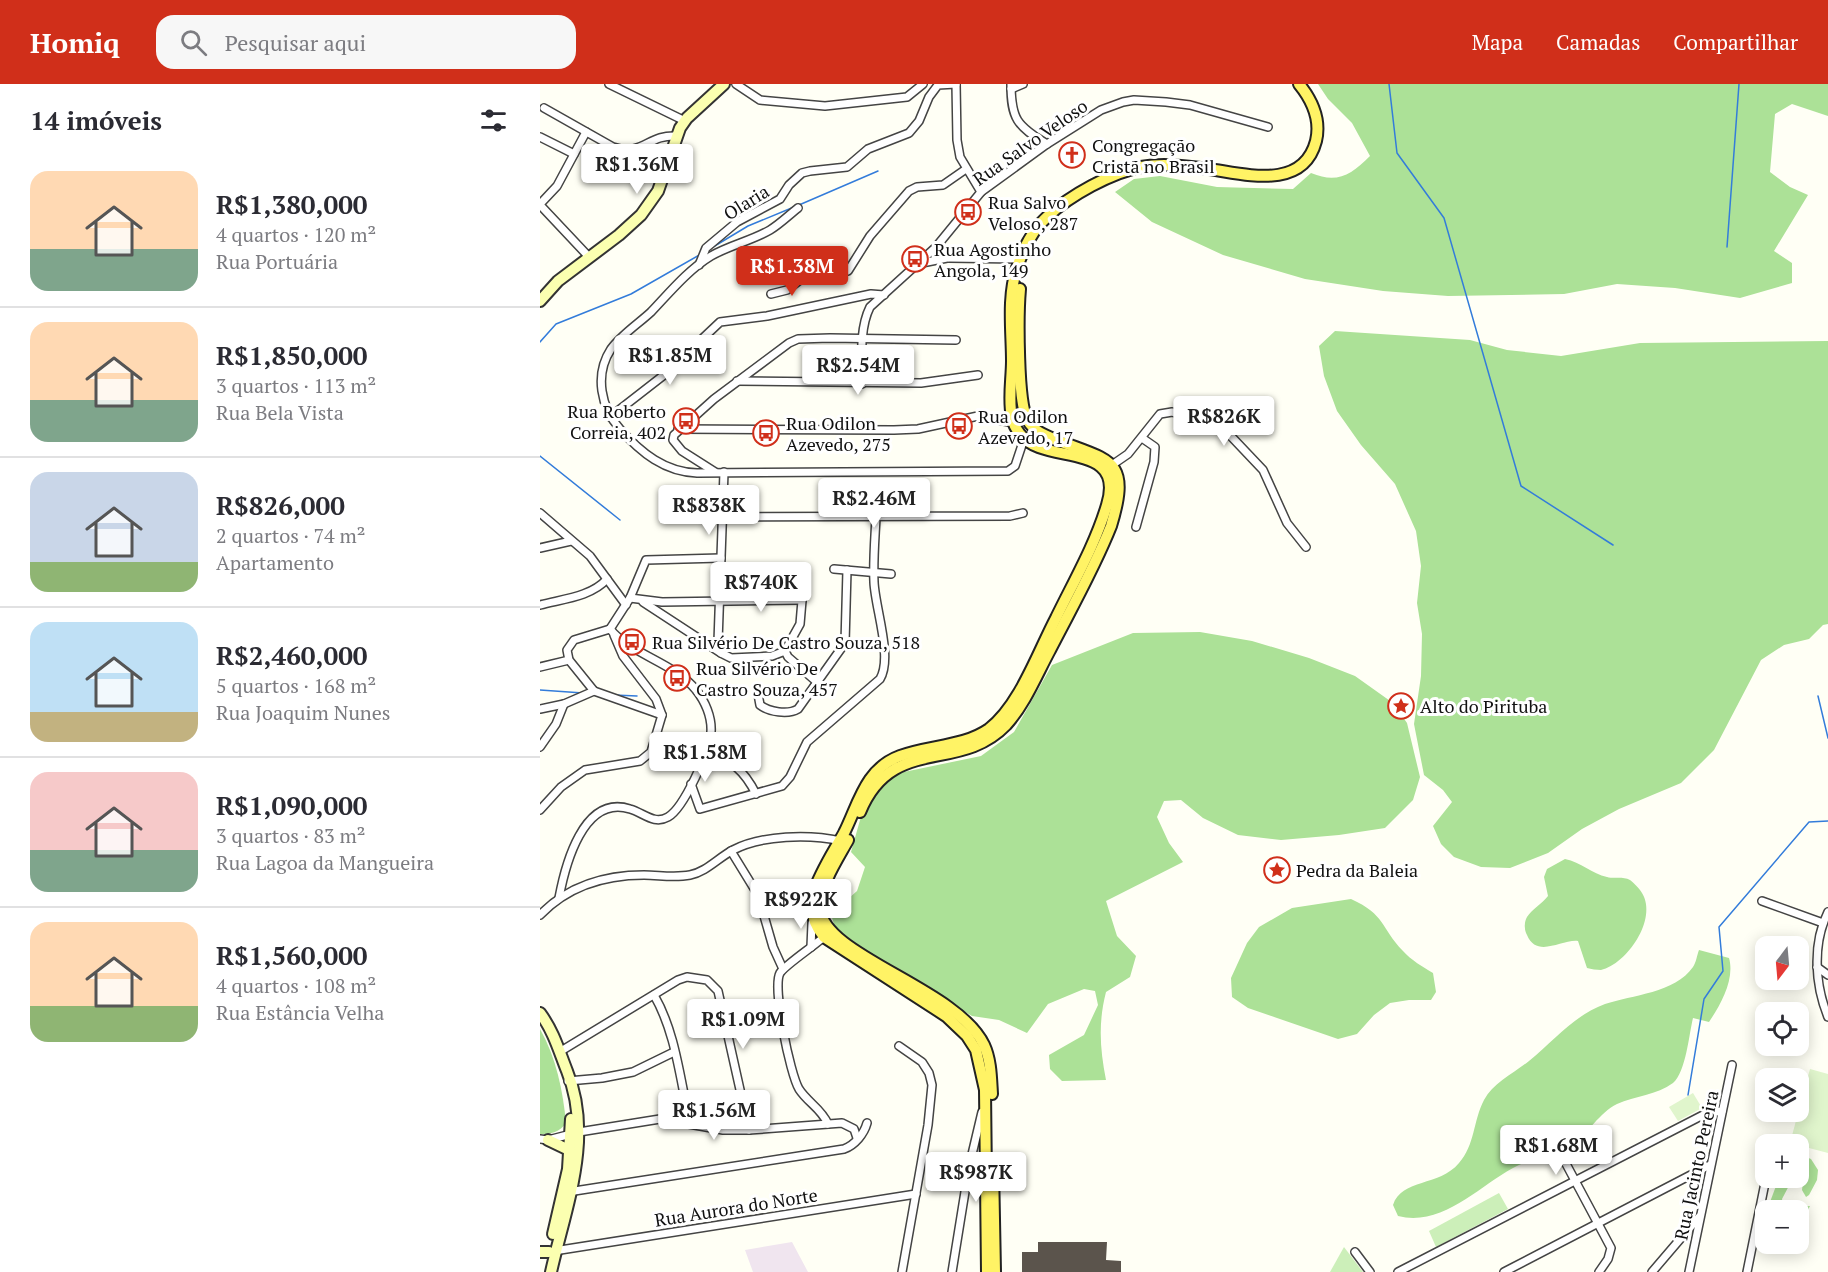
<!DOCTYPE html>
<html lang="pt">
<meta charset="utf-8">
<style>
body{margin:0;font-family:"PT Serif",serif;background:#f7f7f7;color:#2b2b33;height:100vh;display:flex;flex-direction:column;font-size:22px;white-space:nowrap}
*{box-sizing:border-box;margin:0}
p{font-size:20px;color:#7c7c81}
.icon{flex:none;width:33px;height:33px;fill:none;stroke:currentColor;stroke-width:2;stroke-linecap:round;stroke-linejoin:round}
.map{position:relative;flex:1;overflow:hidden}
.side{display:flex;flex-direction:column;background:#fff;width:540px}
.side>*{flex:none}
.needle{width:39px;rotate:196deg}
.buttons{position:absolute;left:1215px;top:852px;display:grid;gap:12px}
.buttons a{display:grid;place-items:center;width:54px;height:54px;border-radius:12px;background:#fff;box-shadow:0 3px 15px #0003;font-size:30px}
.price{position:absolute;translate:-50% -51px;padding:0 14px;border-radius:6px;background:#fff;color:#222;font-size:20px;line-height:39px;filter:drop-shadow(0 2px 3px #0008)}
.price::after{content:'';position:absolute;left:50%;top:36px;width:18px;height:14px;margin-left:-9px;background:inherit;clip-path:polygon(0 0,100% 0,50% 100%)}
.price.on{background:#d02f1a;color:#fff}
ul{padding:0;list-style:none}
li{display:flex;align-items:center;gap:18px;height:150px;padding:0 30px}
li+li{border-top:2px solid #e1e1e2}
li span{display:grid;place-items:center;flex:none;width:168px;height:120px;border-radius:18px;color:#555}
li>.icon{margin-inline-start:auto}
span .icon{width:72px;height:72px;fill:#fffc;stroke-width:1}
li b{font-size:26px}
h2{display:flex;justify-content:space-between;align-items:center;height:72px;padding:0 30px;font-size:26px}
header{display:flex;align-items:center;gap:36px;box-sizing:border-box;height:84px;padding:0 30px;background:#d02f1a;color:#fff}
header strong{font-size:28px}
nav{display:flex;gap:33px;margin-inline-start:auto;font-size:21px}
.search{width:420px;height:54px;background:#f7f7f7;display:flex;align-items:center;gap:15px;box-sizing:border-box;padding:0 21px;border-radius:18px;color:#7c7c81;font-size:22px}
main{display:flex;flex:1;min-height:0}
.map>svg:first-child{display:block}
.industrial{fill:#f0e5ef}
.green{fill:#ccefb9}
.forest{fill:#ace197}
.pitch{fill:#e0f5cc}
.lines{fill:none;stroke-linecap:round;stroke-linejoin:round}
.stream{stroke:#337cda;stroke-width:1.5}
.building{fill:#5b544c}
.street-casing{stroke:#444;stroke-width:10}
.secondary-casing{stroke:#333;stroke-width:14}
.primary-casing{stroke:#222;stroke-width:14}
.street{stroke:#fff;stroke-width:7}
.secondary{stroke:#fbffb0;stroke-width:10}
.primary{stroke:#fff365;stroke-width:10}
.labels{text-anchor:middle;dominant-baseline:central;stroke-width:6;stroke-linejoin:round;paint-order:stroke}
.street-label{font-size:18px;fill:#111;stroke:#fff}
.poi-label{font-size:18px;fill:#111;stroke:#fff;text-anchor:start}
</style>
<header>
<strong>Homiq</strong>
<div class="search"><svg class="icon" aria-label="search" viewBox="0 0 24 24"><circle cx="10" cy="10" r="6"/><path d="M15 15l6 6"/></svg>Pesquisar aqui</div>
<nav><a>Mapa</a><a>Camadas</a><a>Compartilhar</a></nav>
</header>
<main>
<section class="side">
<h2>14 imóveis<svg class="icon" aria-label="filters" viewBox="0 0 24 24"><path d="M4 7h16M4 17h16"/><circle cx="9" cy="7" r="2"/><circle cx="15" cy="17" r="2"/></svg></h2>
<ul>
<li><span style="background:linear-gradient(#ffd9b3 65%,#7fa58c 0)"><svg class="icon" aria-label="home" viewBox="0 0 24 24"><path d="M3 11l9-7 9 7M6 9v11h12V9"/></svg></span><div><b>R$1,380,000</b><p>4 quartos · 120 m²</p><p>Rua Portuária</p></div></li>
<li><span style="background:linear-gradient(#ffd9b3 65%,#7fa58c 0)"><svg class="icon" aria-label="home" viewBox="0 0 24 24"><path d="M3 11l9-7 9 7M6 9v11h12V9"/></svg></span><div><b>R$1,850,000</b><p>3 quartos · 113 m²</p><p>Rua Bela Vista</p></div></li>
<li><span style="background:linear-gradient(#c9d6e8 75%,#8fb573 0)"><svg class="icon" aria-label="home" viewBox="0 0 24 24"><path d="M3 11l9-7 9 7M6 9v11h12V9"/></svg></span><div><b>R$826,000</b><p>2 quartos · 74 m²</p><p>Apartamento</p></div></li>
<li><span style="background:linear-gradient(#bfe0f5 75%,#c2b280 0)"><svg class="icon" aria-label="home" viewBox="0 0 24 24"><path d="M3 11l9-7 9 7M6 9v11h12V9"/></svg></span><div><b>R$2,460,000</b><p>5 quartos · 168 m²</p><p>Rua Joaquim Nunes</p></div></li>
<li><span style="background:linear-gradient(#f6c9c9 65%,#7fa58c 0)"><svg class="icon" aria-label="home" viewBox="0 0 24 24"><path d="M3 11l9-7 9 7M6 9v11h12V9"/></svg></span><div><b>R$1,090,000</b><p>3 quartos · 83 m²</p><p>Rua Lagoa da Mangueira</p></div></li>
<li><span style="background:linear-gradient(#ffd9b3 70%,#8fb573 0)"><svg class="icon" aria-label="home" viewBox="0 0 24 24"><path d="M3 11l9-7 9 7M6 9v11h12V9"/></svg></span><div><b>R$1,560,000</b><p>4 quartos · 108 m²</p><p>Rua Estância Velha</p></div></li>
</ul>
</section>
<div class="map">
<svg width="1288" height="1188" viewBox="0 0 1288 1188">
<rect width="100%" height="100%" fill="#fffff5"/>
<polygon class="industrial" points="252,1158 268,1188 213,1188 205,1166"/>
<g class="green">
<polygon points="959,1109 968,1125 896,1163 889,1147"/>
<polygon points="804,1163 823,1188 790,1188"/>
</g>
<g class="forest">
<path d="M778,0H1288V32L1252,20L1235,30L1230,88L1250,103L1268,111L1234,167L1252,179V199L1200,214L1135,204L1077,200L1024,210L908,212L843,207L765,195L683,171L612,138L575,108L594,95L620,92L677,103L753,105L771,89C797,100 811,91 830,72L812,39L788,15Z"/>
<polygon points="795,247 930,256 967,266 1021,272 1100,259 1288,257 1288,540 1283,541 1269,555 1244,561 1221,576 1174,666 1141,699 1079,725 1042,745 1008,769 970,784 941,783 914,773 901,760 893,742 912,718 903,706 884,691 874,640 881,592 882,550 877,519 881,482 876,447 855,400 821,361 797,327 784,292 779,262"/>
<path d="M660,548L712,557L769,574L815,592L853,619L867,639L880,693L873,716L845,744L799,751L741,756L698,751L663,734L641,716L624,717L617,733L629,759L643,778L566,817L577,852L596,872L590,893L566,908C558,939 560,965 566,996L522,997L510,985L509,971L544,951L558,921L555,907L544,905L508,920L487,949L459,936L432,932L297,851L291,830L317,807L325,783L311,768L322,729L342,700L359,689L441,672L474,648L512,581L593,549Z"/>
<path d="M1025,775C1041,778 1052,790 1067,793C1074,795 1083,792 1090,796C1094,799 1100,805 1102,809C1118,835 1087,880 1061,886C1057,886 1051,885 1047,884L1038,857C1022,855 997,875 987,851C984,846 984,838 987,833C992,825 1002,820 1008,812L1004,793L1007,785Z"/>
<path d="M811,815C846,831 840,843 863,867C871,876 883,883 893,889L896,908L891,916H869L850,919L834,931L817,950L798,955L708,924L692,913L691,894L707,859L719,843L752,824Z"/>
<path d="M1159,866L1189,874C1195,895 1181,920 1169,938L1153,934C1149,950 1146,988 1133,999C1117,1011 1095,1012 1077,1020C1059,1029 1049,1049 1032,1059C1014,1070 992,1074 973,1084C938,1103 902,1143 858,1132L853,1121C862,1094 899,1103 919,1079C935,1061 933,1037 944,1016C953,999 974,989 989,977C1015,956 1033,932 1065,920C1092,911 1135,909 1153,883C1156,879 1157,871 1159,866Z"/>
<path d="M0,945C16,973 23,1007 26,1039C20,1048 11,1050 0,1050Z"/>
<polygon points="1266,1073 1271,1075 1278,1086 1277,1096 1269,1111 1266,1113 1262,1106"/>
<polygon points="1239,1094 1253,1094 1242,1115 1244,1123 1270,1122 1268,1126 1259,1129 1258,1126 1227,1126"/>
</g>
<g class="pitch">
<polygon points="1270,985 1288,990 1288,1069 1250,1059"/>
<polygon points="1153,1009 1162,1024 1138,1037 1129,1023"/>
</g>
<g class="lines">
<g class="stream">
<polyline points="849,0 857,69 904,134 981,402 1073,461"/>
<polyline points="259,121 338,87"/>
<polyline points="173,163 208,142 254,123"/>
<polyline points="1187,163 1199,0"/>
<polyline points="0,258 16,240 91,210 161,170"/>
<polyline points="0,372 80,436"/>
<polyline points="0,606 43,609"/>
<polyline points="74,611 97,612"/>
<polyline points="1278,612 1288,654"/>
<polyline points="1148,1011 1164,915 1183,887 1179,843 1269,738 1288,737"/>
</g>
</g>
<polygon class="building" points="498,1158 567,1158 566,1176 581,1177 581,1188 482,1188 482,1168 498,1168"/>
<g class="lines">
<g class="street-casing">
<g id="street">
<polyline points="69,0 145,37"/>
<polyline points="196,0 220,16 285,22 367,13 383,0"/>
<polyline points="416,0 417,56 420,73 441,108"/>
<path d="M471,0C471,35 477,42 507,60"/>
<polyline points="471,5 483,0"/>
<path d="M4,24L73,63C104,73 107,50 137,52"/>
<polyline points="0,53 34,70"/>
<polyline points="0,120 17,102 46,48"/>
<polyline points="0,121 49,173"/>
<path d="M258,124C249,131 240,140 230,146C211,157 190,161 171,172C148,186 130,208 111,228C98,240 81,251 71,265C54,291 61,324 80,345C101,369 125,388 157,389L468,387L475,382L484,355"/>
<polyline points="396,163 399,168 409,174 481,175"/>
<polyline points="382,179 407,174"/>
<polyline points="159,181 166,164 197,138 240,115 249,101 262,89 270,87 307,83 328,65 369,49 379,37 389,13 398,1 416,0"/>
<polyline points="231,210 247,206 260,196 272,191 308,187 330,152 369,107 377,103 403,101 426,85"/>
<polyline points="197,297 381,299 438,291"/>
<path d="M322,300C322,275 319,245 330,223L396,163L441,108L507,60L561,26L583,18L594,16L626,18L650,21L728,43"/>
<polyline points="70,333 124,291 180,238 227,232 331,210 344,211"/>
<polyline points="138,345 354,346 378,345 438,332 474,339 487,336"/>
<polyline points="572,381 588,370 620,330 632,328 654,334 686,347 723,386 747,439 766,463"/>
<polyline points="175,388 142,367 133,356 134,351 174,315 249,259 258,255 290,254 416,256"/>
<polyline points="0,429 50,472 86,521"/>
<polyline points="182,433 470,432 483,429"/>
<polyline points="596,443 614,378 615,363 602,354"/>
<polyline points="0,464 31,457"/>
<polyline points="294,485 351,490"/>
<polyline points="181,489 254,487 262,489 264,493 260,540 245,567 232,572 191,574 181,569 178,558 184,388"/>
<polyline points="90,514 122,518 262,516"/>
<polyline points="103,518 181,569"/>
<path d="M0,521C22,515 51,513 67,495"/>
<polyline points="70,545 90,514 106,476 181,474"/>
<polyline points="245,567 248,573 277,598"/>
<polyline points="0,583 29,576"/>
<polyline points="54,607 29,576 27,566 34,556 70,545"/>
<path d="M218,610L220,621C229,628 248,631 258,625L305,559L307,486"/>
<polyline points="0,625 24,620 54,607 122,631"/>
<polyline points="0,663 16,640 24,620"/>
<path d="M166,669C191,674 205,688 216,710"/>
<path d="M151,700L160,725L242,702L250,693L267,658L340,595C353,573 335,524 334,498C333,477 335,454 336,433"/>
<polyline points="0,726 21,703 45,686 100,677 111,668 122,631 116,615 83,572 74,551"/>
<polyline points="191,767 218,811 233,863 243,885"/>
<path d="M19,814C25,782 43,710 90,725C104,729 114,741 128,733C144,724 170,666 171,648C172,633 165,617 156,606C135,579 90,570 70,545"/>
<polyline points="1222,817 1283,839"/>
<path d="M1288,828C1272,860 1275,901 1288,933"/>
<path d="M0,831C28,802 64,791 104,791C119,791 134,794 150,791C166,788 178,774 193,766C222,751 269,750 301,757"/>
<path d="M286,851C277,860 245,881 240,889C232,903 250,990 259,1005C268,1019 281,1024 288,1040"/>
<polyline points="271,863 272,839"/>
<polyline points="1277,883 1288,891"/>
<path d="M114,911C136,949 140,996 150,1039"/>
<polyline points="359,962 382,978 389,989 392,1001 388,1041 362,1188"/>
<polyline points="21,967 138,896 147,893 167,896 178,907 209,1046"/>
<polyline points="28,997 62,994 93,988 134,968"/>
<polyline points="0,1055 8,1056 39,1048 120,1035 183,1046 209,1046 302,1039 314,1045 317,1054"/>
<polyline points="1238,1060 1241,1057"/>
<polyline points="1024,1076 1071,1164 1068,1175 1059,1188"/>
<path d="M28,1108L304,1065C315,1061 324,1050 327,1039"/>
<polyline points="14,1167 376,1110"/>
<polyline points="815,1168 830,1188"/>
<polyline points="412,1188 429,1083 442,1028"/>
<polyline points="858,1188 1165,1030 1182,1027"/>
<polyline points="964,1188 1170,1081"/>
<polyline points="1112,1188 1159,1133"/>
<polyline points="1149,1188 1192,981"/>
<polyline points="1207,1188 1226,1094"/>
</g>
</g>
<g class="secondary-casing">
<g id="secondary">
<polyline points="0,217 18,197 79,151 101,131 118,107 140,44 147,34 184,0"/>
<path d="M0,929C14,948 19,967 27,987C54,1053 26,1122 11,1188"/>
<polyline points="8,1056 31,1067"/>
<polyline points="13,1150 28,1085 31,1035"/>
<polyline points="0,1168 9,1168"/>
</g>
</g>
<g class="primary-casing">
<g id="primary">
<path d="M320,728C352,650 419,690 466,641C485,620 497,590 510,566C531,525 554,485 571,442C592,373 569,377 514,355C504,351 494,347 488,337C477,320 478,228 480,205"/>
<path d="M308,756C297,776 280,801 280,824C282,872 417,904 444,961C451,976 451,994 452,1010"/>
<polyline points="453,1083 455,1188"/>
<path d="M447,1188L445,1006L436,966L427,952L406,932L284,853C273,840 270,826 273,810C280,788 293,769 304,749C319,719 325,685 360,672C389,661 423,663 449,645C480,621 498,568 516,534C534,497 555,461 567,421C587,356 503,382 480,350C476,345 473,339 472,333C468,316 472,295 472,277C472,248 467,213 477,184C483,165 492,146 508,132C529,112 572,88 601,83C623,79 646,82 669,85C705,90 763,107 776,57C781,36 772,16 759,0"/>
</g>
</g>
<use href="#street" class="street"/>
<use href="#secondary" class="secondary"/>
<use href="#primary" class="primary"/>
</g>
<defs>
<g id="church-ring" transform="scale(1.35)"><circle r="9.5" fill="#fff" stroke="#d02f1a" stroke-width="1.5"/><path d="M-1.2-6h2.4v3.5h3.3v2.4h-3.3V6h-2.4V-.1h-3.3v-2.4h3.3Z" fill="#d02f1a"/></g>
<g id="bus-ring" transform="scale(1.35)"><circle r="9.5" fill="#fff" stroke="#d02f1a" stroke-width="1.5"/><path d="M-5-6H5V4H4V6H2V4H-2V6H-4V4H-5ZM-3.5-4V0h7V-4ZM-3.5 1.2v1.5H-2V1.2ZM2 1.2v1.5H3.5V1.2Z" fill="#d02f1a"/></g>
<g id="sight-ring" transform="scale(1.35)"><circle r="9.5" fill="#fff" stroke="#d02f1a" stroke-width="1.5"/><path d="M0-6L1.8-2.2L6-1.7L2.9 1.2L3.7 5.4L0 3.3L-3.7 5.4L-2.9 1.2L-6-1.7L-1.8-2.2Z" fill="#d02f1a"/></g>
</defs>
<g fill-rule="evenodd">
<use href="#church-ring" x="532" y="71"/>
<use href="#bus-ring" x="428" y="128"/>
<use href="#bus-ring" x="375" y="175"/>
<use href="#bus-ring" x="146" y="337"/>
<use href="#bus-ring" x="419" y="342"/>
<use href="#bus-ring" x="226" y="349"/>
<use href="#bus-ring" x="92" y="558"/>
<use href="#bus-ring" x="137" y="594"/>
<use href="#sight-ring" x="861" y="622"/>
<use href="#sight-ring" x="737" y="786"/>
</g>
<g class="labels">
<g class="street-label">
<text transform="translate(490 58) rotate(-35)">Rua Salvo Veloso</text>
<text transform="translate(206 118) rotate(-32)">Olaria</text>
<text transform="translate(1156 1081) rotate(-78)">Rua Jacinto Pereira</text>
<text transform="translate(196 1123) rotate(-9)">Rua Aurora do Norte</text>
</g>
<g class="poi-label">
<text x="552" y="61">Congregação<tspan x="552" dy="21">Cristã no Brasil</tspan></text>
<text x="448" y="118">Rua Salvo<tspan x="448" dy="21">Veloso, 287</tspan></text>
<text x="394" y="165">Rua Agostinho<tspan x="394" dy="21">Angola, 149</tspan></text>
<text x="126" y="327" text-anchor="end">Rua Roberto<tspan x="126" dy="21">Correia, 402</tspan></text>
<text x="438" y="332">Rua Odilon<tspan x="438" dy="21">Azevedo, 17</tspan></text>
<text x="246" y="339">Rua Odilon<tspan x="246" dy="21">Azevedo, 275</tspan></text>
<text x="112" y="558">Rua Silvério De Castro Souza, 518</text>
<text x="156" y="584">Rua Silvério De<tspan x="156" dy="21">Castro Souza, 457</tspan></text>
<text x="880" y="622">Alto do Pirituba</text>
<text x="756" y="786">Pedra da Baleia</text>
</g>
</g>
</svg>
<div class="buttons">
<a><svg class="needle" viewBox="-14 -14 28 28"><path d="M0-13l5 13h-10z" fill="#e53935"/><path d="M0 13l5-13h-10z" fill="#7c7c81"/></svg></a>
<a><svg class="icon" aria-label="locate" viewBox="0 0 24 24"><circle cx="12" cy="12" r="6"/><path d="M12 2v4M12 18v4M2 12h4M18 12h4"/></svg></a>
<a><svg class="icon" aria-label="layers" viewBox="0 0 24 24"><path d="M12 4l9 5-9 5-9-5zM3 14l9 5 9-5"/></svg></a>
<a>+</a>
<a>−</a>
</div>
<b class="price" style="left:97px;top:111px">R$1.36M</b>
<b class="price on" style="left:252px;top:213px">R$1.38M</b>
<b class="price" style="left:130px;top:302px">R$1.85M</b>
<b class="price" style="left:318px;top:312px">R$2.54M</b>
<b class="price" style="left:684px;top:363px">R$826K</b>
<b class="price" style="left:334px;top:445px">R$2.46M</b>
<b class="price" style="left:169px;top:452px">R$838K</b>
<b class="price" style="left:221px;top:529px">R$740K</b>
<b class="price" style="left:165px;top:699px">R$1.58M</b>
<b class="price" style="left:261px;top:846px">R$922K</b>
<b class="price" style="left:203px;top:966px">R$1.09M</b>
<b class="price" style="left:174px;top:1057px">R$1.56M</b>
<b class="price" style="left:1016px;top:1092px">R$1.68M</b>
<b class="price" style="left:436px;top:1119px">R$987K</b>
</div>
</main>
